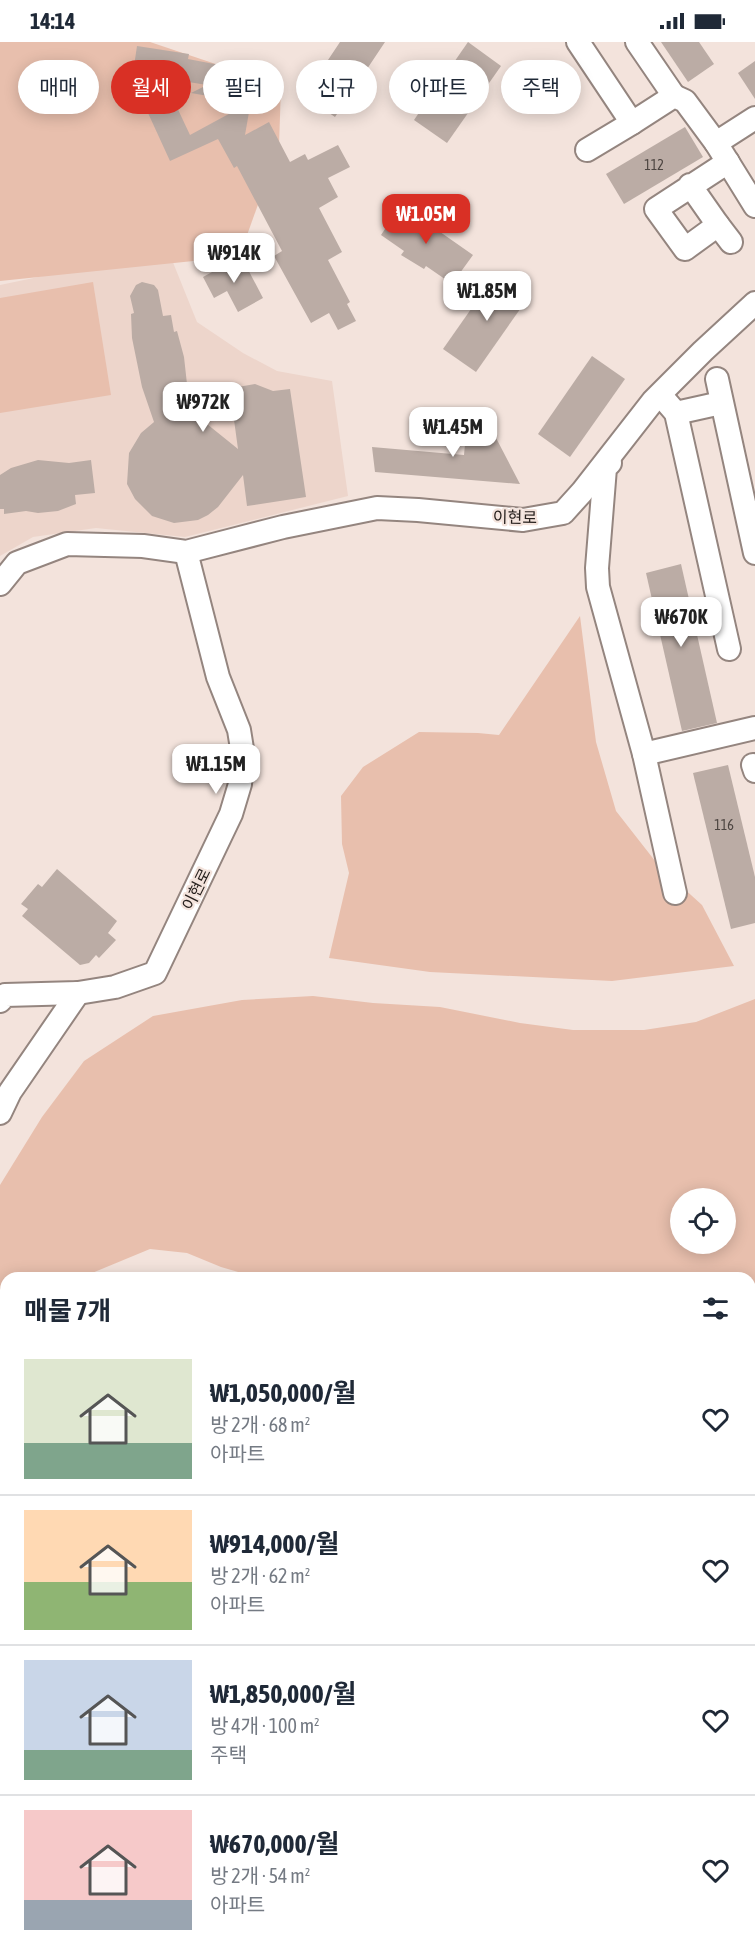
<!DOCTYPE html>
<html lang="ko">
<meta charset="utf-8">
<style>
body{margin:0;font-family:"Asap Condensed","Noto Sans KR",sans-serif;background:#f6f6f7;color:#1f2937;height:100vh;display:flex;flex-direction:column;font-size:22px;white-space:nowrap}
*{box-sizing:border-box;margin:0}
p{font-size:20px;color:#747a83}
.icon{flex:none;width:33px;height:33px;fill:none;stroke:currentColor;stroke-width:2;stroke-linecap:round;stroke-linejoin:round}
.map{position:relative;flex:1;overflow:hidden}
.side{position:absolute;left:0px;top:1230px;width:756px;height:686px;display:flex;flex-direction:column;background:#fff;border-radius:18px 18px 0 0;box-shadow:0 3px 15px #0003}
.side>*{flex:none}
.banner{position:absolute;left:18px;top:18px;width:720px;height:54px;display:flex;gap:12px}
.tools{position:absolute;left:670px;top:1146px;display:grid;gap:12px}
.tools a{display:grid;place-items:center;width:66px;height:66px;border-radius:50%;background:#fff;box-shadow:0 3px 15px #0003;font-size:30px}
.price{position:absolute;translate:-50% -51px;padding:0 14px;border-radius:12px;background:#fff;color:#222;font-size:20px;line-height:39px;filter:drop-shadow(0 2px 3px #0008)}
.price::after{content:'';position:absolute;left:50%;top:36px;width:18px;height:14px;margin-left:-9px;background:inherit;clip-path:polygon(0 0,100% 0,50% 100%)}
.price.on{background:#d93025;color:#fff}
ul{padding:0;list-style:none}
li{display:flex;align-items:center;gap:18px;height:150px;padding:0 24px}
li+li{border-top:2px solid #e0e1e3}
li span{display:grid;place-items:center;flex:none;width:168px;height:120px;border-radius:0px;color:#555}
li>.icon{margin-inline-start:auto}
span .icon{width:72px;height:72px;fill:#fffc;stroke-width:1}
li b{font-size:26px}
h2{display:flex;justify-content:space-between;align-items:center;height:72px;padding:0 24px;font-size:26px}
.pill{padding:0 21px;border-radius:27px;background:#fff;box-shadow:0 3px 15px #0003;font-size:21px;line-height:54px}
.pill.on{background:#d93025;color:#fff}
.status{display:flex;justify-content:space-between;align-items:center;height:42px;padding:0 30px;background:#fff;direction:ltr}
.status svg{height:16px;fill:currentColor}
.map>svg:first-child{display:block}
.built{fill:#edd5cb}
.green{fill:#e8bfad;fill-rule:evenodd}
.building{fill:#bbaca5}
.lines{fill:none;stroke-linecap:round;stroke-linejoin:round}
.minor-casing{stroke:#94857f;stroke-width:26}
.minor{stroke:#fff;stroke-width:22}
.labels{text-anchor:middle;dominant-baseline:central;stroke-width:4.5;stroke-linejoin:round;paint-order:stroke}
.number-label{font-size:14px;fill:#4c4440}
.street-label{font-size:16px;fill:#27211e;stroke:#f3e3dc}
</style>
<div class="status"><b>14:14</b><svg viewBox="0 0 49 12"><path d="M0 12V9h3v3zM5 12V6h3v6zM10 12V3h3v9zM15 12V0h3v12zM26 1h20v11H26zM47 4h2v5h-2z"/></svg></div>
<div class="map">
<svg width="755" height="1915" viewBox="0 0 755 1915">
<rect width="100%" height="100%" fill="#f3e3dc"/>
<polygon class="built" points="168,208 197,280 243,311 277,329 332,339 348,454 185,495 96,486 33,495 0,514 0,243"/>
<g class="green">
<polygon points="0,0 150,0 281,44 279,104 246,196 203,218 0,239"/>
<polygon points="93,240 111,353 0,371 0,256"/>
<polygon points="580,574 596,700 616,769 659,824 702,863 734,924 612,939 430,930 329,916 349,831 342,802 341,754 363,725 419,690 478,691 499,693"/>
<path d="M313,954L373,961L440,965L520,981L573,988H644L696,980L755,957V1289L750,1284V1236H614L595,1230L582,1236H259L221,1225L187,1211L150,1207L80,1236H6V1267L0,1268V1143L42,1075L84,1019L153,974L242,958ZM681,1156H726V1202H681Z"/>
<polygon points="755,1613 755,1830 750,1828 750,1634"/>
</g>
<g class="building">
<polygon points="340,0 385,0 335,75 307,56 313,47 310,45"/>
<polygon points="468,0 501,24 447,101 414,78"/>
<polygon points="661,0 699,0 714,22 688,40"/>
<polygon points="137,4 189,12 188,17 256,30 245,93 269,80 290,120 305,112 308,118 338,103 350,125 328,136 338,155 319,166 342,210 328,218 350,260 347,262 356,279 338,288 329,271 311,281 274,214 282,209 237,124 234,126 218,97 170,119 148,71 174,59 190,93 249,61 191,51 207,43 133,31"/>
<polygon points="755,19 755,57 738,31"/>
<polygon points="685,85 703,115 624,162 606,132"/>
<polygon points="401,163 435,184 433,185 473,213 452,242 426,224 424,227 401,213 404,209 381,193"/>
<polygon points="241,214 263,256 238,270 227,249 214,256 203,235"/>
<polygon points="497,230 530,253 476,330 443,307"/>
<polygon points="142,240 154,243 158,248 163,274 171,273 174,290 177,289 184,315 187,342 185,342 191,375 207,382 238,407 231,356 240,354 238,345 255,342 273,349 290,347 306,455 247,464 243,433 218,465 208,473 198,478 174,481 152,474 135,457 127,442 129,411 141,391 154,380 142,345 132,296 131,272 134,271 130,254 136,243"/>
<polygon points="592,314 625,337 570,415 538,392"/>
<polygon points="468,370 483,371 520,442 375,430 372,405 464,413"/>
<polygon points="38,418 69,421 91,418 95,451 75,453 76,462 58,469 38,471 26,469 4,472 4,467 0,467 0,433 11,426"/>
<polygon points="681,522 717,681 682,689 646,531"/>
<polygon points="728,723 755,835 755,881 731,887 693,731"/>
<polygon points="57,827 117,879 108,891 116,898 99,916 96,913 89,921 80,923 22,874 28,867 21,862 38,842 42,845"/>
</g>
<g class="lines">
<g class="minor-casing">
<g id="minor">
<polyline points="578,0 632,81 674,54 685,59 716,101"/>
<polyline points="637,0 674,54"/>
<polyline points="755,76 716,101 755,164"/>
<polyline points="587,108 632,81"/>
<polyline points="690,143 718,183 685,207 656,167 728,120"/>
<polyline points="718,183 731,200"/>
<polyline points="717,337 755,511"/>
<polyline points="663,356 676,371 729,607"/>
<polyline points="676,371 721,361"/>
<polyline points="610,421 605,426 597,526 598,545 644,712 675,851"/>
<polyline points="0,542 17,521 67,502 143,504 186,510 283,485 377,466 418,468 523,478 563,471 582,450 653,359 703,309 755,261"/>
<polyline points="644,712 755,686"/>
<polyline points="753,723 755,729"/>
<polyline points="0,959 5,953 78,951 115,945 155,931 231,772 240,742 243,713 239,688 218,635 186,510"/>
<polyline points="0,1071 10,1050 78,951"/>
<polyline points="750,1888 755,1879"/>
<polyline points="0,1897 6,1893"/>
<polyline points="621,1910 628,1915"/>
<polyline points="444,1915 452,1910"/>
<polyline points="728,1915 730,1910"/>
</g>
</g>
<use href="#minor" class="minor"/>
</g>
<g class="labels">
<g class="number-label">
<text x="654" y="123">112</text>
<text x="724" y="783">116</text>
</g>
<g class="street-label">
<text transform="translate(515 475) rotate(1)">이현로</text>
<text transform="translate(196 847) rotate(-64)">이현로</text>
</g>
</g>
</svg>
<div class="tools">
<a><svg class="icon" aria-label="locate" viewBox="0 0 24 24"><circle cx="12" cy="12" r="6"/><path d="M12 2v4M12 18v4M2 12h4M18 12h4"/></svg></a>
</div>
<b class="price on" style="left:426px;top:203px">₩1.05M</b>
<b class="price" style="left:234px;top:242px">₩914K</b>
<b class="price" style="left:487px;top:280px">₩1.85M</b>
<b class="price" style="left:203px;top:391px">₩972K</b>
<b class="price" style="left:453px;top:416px">₩1.45M</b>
<b class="price" style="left:681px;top:606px">₩670K</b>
<b class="price" style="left:216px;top:753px">₩1.15M</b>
<div class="banner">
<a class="pill">매매</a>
<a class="pill on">월세</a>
<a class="pill">필터</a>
<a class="pill">신규</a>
<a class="pill">아파트</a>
<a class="pill">주택</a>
</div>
<section class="side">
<h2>매물 7개<svg class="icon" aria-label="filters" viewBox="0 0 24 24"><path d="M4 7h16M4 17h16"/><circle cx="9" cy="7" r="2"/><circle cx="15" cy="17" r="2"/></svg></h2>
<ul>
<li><span style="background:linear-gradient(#dfe7d0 70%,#7fa58c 0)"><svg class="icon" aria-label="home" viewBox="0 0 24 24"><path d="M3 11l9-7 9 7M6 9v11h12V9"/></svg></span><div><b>₩1,050,000/월</b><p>방 2개 · 68 m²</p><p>아파트</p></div><svg class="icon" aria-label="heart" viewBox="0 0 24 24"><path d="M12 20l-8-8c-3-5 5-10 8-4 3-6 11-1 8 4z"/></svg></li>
<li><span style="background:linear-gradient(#ffd9b3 60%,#8fb573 0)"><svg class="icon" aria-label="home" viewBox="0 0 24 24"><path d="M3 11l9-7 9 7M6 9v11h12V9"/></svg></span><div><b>₩914,000/월</b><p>방 2개 · 62 m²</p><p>아파트</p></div><svg class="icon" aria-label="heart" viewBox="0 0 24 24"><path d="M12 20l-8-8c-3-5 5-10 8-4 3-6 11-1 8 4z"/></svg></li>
<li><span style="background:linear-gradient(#c9d6e8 75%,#7fa58c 0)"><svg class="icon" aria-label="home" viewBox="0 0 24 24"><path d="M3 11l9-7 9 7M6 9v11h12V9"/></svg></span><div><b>₩1,850,000/월</b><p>방 4개 · 100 m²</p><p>주택</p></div><svg class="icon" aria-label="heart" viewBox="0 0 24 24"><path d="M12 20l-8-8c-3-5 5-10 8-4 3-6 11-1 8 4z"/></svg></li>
<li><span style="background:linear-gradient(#f6c9c9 75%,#9aa5b1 0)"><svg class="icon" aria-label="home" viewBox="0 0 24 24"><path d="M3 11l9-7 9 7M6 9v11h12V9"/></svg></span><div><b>₩670,000/월</b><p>방 2개 · 54 m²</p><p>아파트</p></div><svg class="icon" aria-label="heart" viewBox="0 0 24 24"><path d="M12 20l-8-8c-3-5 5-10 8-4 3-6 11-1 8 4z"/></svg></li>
</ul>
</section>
</div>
